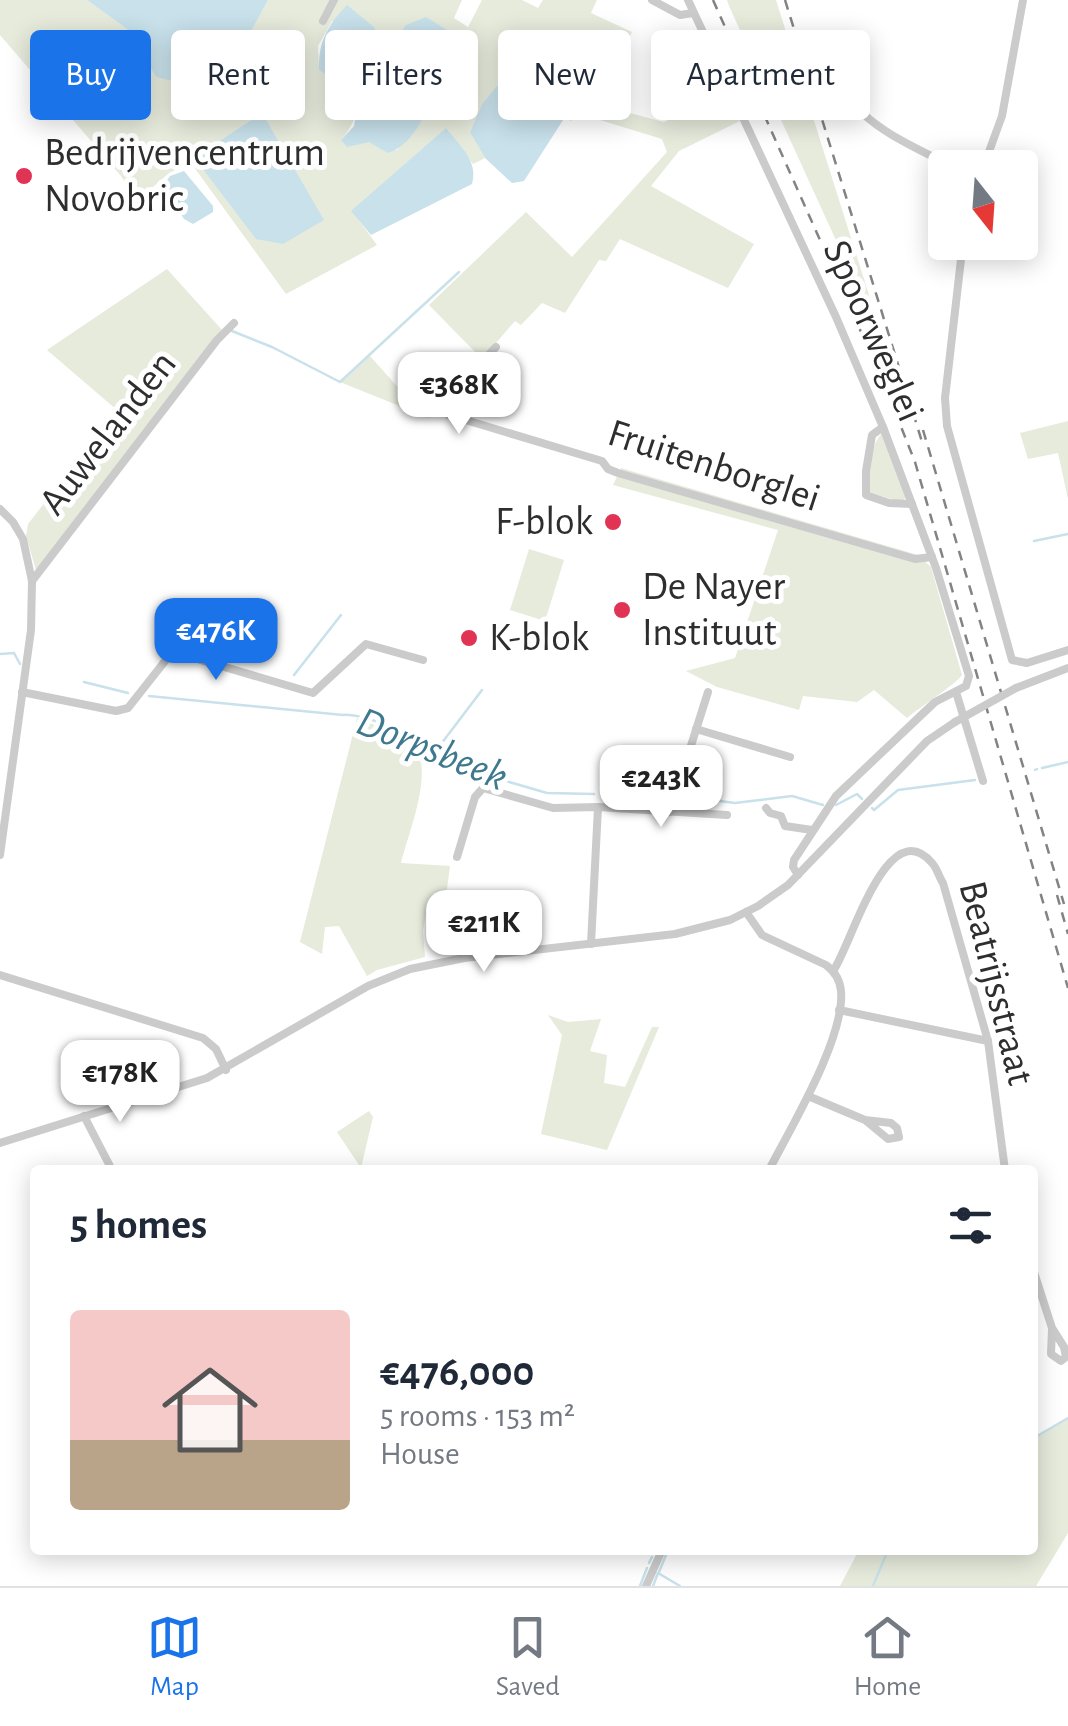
<!DOCTYPE html>
<meta charset="utf-8">
<style>
body{margin:0;font-family:"Alegreya Sans",sans-serif;background:#f2f2f3;color:#1f2937;height:100vh;display:flex;flex-direction:column;font-size:38px;white-space:nowrap}
*{box-sizing:border-box;margin:0}
p{font-size:32px;color:#747a83}
.icon{flex:none;width:55px;height:55px;fill:none;stroke:currentColor;stroke-width:2;stroke-linecap:round;stroke-linejoin:round}
.map{position:relative;flex:1;overflow:hidden}
.details{position:absolute;left:30px;top:1165px;width:1008px;height:390px;display:flex;flex-direction:column;background:#fff;border-radius:10px;box-shadow:0 5px 25px #0003}
.details>*{flex:none}
.banner{position:absolute;left:30px;top:30px;width:1010px;height:90px;display:flex;gap:20px}
.needle{width:65px;rotate:163deg}
.tools{position:absolute;left:928px;top:150px;display:grid;gap:20px}
.tools a{display:grid;place-items:center;width:110px;height:110px;border-radius:10px;background:#fff;box-shadow:0 5px 25px #0003;font-size:50px}
.price{position:absolute;translate:-50% -85px;padding:0 22px;border-radius:20px;background:#fff;color:#222;font-size:32px;line-height:65px;filter:drop-shadow(0 2px 5px #0008)}
.price::after{content:'';position:absolute;left:50%;top:60px;width:30px;height:22px;margin-left:-15px;background:inherit;clip-path:polygon(0 0,100% 0,50% 100%)}
.price.active{background:#1a73e8;color:#fff}
ul{padding:0;list-style:none}
li{display:flex;align-items:center;gap:30px;height:250px;padding:0 40px}
li span{display:grid;place-items:center;flex:none;width:280px;height:200px;border-radius:10px;color:#555}
li>.icon{margin-inline-start:auto}
span .icon{width:120px;height:120px;fill:#fffc;stroke-width:1}
li b{font-size:42px}
h2{display:flex;justify-content:space-between;align-items:center;height:120px;padding:0 40px;font-size:42px}
.pill{padding:0 35px;border-radius:10px;background:#fff;box-shadow:0 5px 25px #0003;font-size:35px;line-height:90px}
.pill.active{background:#1a73e8;color:#fff}
.menu{display:flex;justify-content:space-around;align-items:center;height:140px;border-top:2px solid #e0e1e3;background:#fff;font-size:28px;color:#747a83}
.menu a{display:grid;justify-items:center;gap:5px}
.menu .active{color:#1a73e8}
.map>svg:first-child{display:block}
.green{fill:#e6ebdc;fill-rule:evenodd}
.water{fill:#c8e1eb}
.lines{fill:none;stroke-linecap:round;stroke-linejoin:round}
.stream{stroke:#c8e1eb;stroke-width:2.5}
.minor{stroke:#cbcbcb;stroke-width:8}
.rail{stroke:#838383;stroke-width:2.5;stroke-dasharray:10 8;stroke-linecap:butt}
.minor-bridge{stroke:#cbcbcb;stroke-width:8}
.poi-dot{fill:#e13455;stroke:#fff;stroke-width:4}
.labels{text-anchor:middle;dominant-baseline:central;stroke-width:10;stroke-linejoin:round;paint-order:stroke}
.poi-label{font-size:40px;fill:#2e2e2e;stroke:#fff;text-anchor:start}
.street-label{font-size:40px;fill:#2e2e2e;stroke:#fff}
.water-label{font-size:42px;font-style:italic;fill:#3e798e;stroke:#fff}
</style>
<div class="map">
<svg width="1068" height="1586" viewBox="0 0 1068 1586">
<rect width="100%" height="100%" fill="#fff"/>
<g class="green">
<path d="M0,0H87L127,29L156,77L221,66L247,39L268,0H462L454,18L468,27L482,0H522L538,8L543,0H597L591,13L632,32L599,105L664,122L726,92L740,121L679,151L651,186L754,244L728,288L620,239L606,261L599,260L565,313L542,303L521,325L515,321L482,359L429,305L526,212L572,257L667,152L662,139L577,113L571,121L500,81L470,131L485,158L473,164L445,129L352,211L377,245L286,294L191,163L169,173L137,201L121,176L0,35ZM332,21L371,36L370,52L319,70L318,46ZM453,39L425,116L397,150L369,142L341,140C353,127 355,113 366,99Z"/>
<polygon points="727,0 776,0 887,352 729,6"/>
<polygon points="167,269 222,330 36,570 26,536 28,524 117,410 47,350"/>
<polygon points="369,355 413,404 430,407 429,418 340,382"/>
<polygon points="1068,421 1068,499 1058,453 1028,459 1020,433"/>
<path d="M882,433L906,498L900,502L870,492C869,472 869,447 882,433Z"/>
<path d="M621,468L918,555L931,567L962,675C956,684 920,707 907,718L874,690L857,702L803,696L799,710L717,687L686,671L735,658L778,530L613,485Z"/>
<polygon points="529,549 564,560 545,621 510,610"/>
<path d="M357,718C372,725 398,732 409,740C439,762 408,833 401,863L450,866L444,912L427,908L423,931L425,957L377,970L367,976L339,926L325,927L322,954L300,942Z"/>
<polygon points="548,1015 568,1022 601,1019 590,1051 607,1055 604,1083 625,1087 652,1027 659,1027 607,1150 541,1134 562,1035"/>
<polygon points="369,1111 373,1117 361,1168 337,1132"/>
<polygon points="1068,1419 1068,1533 1036,1586 840,1586 859,1550 886,1553 888,1550 1032,1550 1033,1439"/>
</g>
<g class="water">
<polygon points="87,0 268,0 247,39 201,88 156,77 127,29"/>
<path d="M347,5L375,28L370,52L348,89L319,70C318,42 327,26 347,5Z"/>
<path d="M426,17L450,32L453,39C441,71 425,142 388,153L369,142L347,147L341,140L354,126L356,113L366,99L365,86L406,25Z"/>
<polygon points="501,81 565,117 524,181 512,183 485,158 470,132 483,103"/>
<polygon points="256,117 265,118 324,220 283,244 256,239 199,164 200,154"/>
<path d="M446,128C459,145 479,161 472,184L371,235L351,211Z"/>
<polygon points="184,171 213,206 213,212 193,224 184,219 163,186 170,176"/>
</g>
<g class="lines">
<g class="stream">
<polyline points="232,331 272,347 340,382 459,272"/>
<polyline points="1034,541 1068,534"/>
<polyline points="0,654 14,653 20,664"/>
<polyline points="294,675 341,615"/>
<polyline points="84,682 128,693"/>
<path d="M149,696L343,715C356,713 403,729 413,737C426,747 429,757 444,763L547,793L594,794"/>
<polyline points="432,756 482,690"/>
<polyline points="1042,768 1068,762"/>
<polyline points="1035,770 1037,769"/>
<polyline points="610,793 671,795"/>
<polyline points="681,796 735,803 792,796 823,805"/>
<polyline points="836,805 857,794 862,799"/>
<polyline points="872,808 874,810 898,790 975,780"/>
<polyline points="1032,1439 1068,1418"/>
<polyline points="654,1552 655,1550"/>
<polyline points="649,1563 652,1557"/>
<polyline points="659,1572 668,1550"/>
<polyline points="640,1586 647,1568"/>
<polyline points="653,1586 658,1573 680,1586"/>
<polyline points="873,1586 888,1550"/>
</g>
<g class="minor">
<polyline points="652,0 680,15 693,13"/>
<polyline points="688,0 836,317 883,427 936,568 969,676 966,686 935,702 836,796 794,860 793,867 798,875"/>
<polyline points="323,21 334,0"/>
<path d="M830,43C837,119 896,136 954,168"/>
<polyline points="983,168 1002,116 1023,0"/>
<polyline points="963,242 945,398 947,426 1012,660 1027,663 1068,650"/>
<polyline points="496,347 448,399 444,408 449,415 602,461 608,469 618,473 915,559 932,557"/>
<polyline points="883,427 872,435 866,471 866,495 889,503 912,504"/>
<polyline points="0,509 13,522 23,539 32,581 31,630 0,855"/>
<polyline points="32,581 217,340 234,323"/>
<polyline points="1016,688 1068,668"/>
<polyline points="22,692 116,711 128,708 169,656 177,653 313,693 366,644 423,660"/>
<polyline points="956,692 983,781"/>
<polyline points="696,729 790,757"/>
<polyline points="766,808 770,813 781,816 785,826 812,830"/>
<polyline points="670,812 708,692"/>
<polyline points="457,857 475,797 483,788 553,808 598,807 727,815"/>
<path d="M746,912L762,935L826,965C834,971 840,980 841,991C845,1038 791,1127 769,1170"/>
<polyline points="591,944 598,807"/>
<path d="M833,971C850,949 887,810 932,863C937,868 939,877 943,883L988,1041L1005,1170"/>
<polyline points="0,975 203,1038 216,1049 226,1070"/>
<polyline points="839,1010 988,1041"/>
<polyline points="808,1096 865,1120 891,1123 897,1128 899,1137 888,1139 865,1120"/>
<polyline points="84,1116 112,1170"/>
<polyline points="0,1143 207,1078 368,986 410,969 464,958 675,934 730,920 758,906 788,885 927,741 955,722"/>
<polyline points="1032,1266 1052,1328 1051,1354 1061,1361 1066,1357 1064,1347 1052,1328"/>
<polyline points="646,1586 662,1550"/>
</g>
<g class="rail">
<polyline points="713,0 882,379 915,462 1068,988"/>
<polyline points="785,0 923,445"/>
<polyline points="923,430 1064,904"/>
<polyline points="1057,895 1068,934"/>
</g>
<polyline class="minor-bridge" points="955,722 1016,688"/>
</g>
<g class="poi-dot">
<circle cx="24" cy="176" r="10"/>
<circle cx="613" cy="522" r="10"/>
<circle cx="622" cy="610" r="10"/>
<circle cx="469" cy="638" r="10"/>
</g>
<g class="labels">
<g class="poi-label">
<text x="44" y="153">Bedrijvencentrum<tspan x="44" dy="46">Novobric</tspan></text>
<text x="593" y="522" text-anchor="end">F-blok</text>
<text x="642" y="587">De Nayer<tspan x="642" dy="46">Instituut</tspan></text>
<text x="489" y="638">K-blok</text>
</g>
<g class="street-label">
<text transform="translate(873 331) rotate(66)">Spoorweglei</text>
<text transform="translate(108 433) rotate(-52)">Auwelanden</text>
<text transform="translate(714 466) rotate(18)">Fruitenborglei</text>
<text transform="translate(996 983) rotate(76)">Beatrijsstraat</text>
</g>
<g class="water-label">
<text transform="translate(432 749) rotate(22)">Dorpsbeek</text>
</g>
</g>
</svg>
<div class="tools">
<a><svg class="needle" viewBox="-14 -14 28 28"><path d="M0-13l5 13h-10z" fill="#e53935"/><path d="M0 13l5-13h-10z" fill="#747a83"/></svg></a>
</div>
<b class="price" style="left:459px;top:437px">€368K</b>
<b class="price active" style="left:216px;top:683px">€476K</b>
<b class="price" style="left:661px;top:830px">€243K</b>
<b class="price" style="left:484px;top:975px">€211K</b>
<b class="price" style="left:120px;top:1125px">€178K</b>
<div class="banner">
<a class="pill active">Buy</a>
<a class="pill">Rent</a>
<a class="pill">Filters</a>
<a class="pill">New</a>
<a class="pill">Apartment</a>
</div>
<section class="details">
<h2>5 homes<svg class="icon" aria-label="filters" viewBox="0 0 24 24"><path d="M4 7h16M4 17h16"/><circle cx="9" cy="7" r="2"/><circle cx="15" cy="17" r="2"/></svg></h2>
<ul>
<li><span style="background:linear-gradient(#f6c9c9 65%,#b9a48a 0)"><svg class="icon" aria-label="home" viewBox="0 0 24 24"><path d="M3 11l9-7 9 7M6 9v11h12V9"/></svg></span><div><b>€476,000</b><p>5 rooms · 153 m²</p><p>House</p></div></li>
</ul>
</section>
</div>
<nav class="menu">
<a class="active"><svg class="icon" aria-label="map" viewBox="0 0 24 24"><path d="M3 6l6-2 6 2 6-2v14l-6 2-6-2-6 2zM9 4v14M15 6v14"/></svg>Map</a>
<a><svg class="icon" aria-label="saved" viewBox="0 0 24 24"><path d="M7 4h10v16l-5-4-5 4z"/></svg>Saved</a>
<a><svg class="icon" aria-label="home" viewBox="0 0 24 24"><path d="M3 11l9-7 9 7M6 9v11h12V9"/></svg>Home</a>
</nav>
